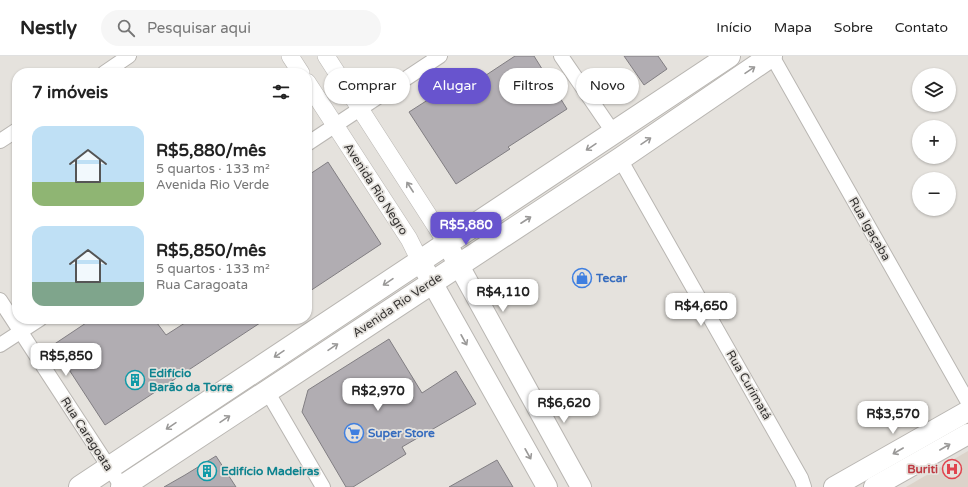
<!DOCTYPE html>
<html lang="pt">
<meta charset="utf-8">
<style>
body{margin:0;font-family:"Varela Round",sans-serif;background:#f6f6f6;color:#222;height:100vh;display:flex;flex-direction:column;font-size:15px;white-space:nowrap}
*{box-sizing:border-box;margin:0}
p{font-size:13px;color:#767676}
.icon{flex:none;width:22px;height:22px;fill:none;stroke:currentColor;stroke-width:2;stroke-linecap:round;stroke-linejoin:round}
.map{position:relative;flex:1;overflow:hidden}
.panel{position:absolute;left:12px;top:12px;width:300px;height:256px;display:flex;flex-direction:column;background:#fff;border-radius:16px;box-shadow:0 1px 3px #0004}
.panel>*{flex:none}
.top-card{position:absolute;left:324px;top:12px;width:380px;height:36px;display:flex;gap:8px}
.buttons{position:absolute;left:912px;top:12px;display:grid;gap:8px}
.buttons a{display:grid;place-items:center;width:44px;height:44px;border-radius:50%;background:#fff;box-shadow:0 1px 3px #0004;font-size:20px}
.price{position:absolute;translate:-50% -34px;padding:0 9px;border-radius:8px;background:#fff;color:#222;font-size:13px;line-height:26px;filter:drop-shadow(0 1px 2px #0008)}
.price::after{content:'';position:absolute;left:50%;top:24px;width:12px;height:9px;margin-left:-6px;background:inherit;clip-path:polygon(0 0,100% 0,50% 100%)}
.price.current{background:#6854ce;color:#fff}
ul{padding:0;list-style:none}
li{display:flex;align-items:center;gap:12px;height:100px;padding:0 20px}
li span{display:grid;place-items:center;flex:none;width:112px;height:80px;border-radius:12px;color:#555}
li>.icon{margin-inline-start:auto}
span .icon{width:48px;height:48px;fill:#fffc;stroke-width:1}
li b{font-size:17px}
h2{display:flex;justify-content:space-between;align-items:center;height:48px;padding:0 20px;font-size:17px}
.tag{padding:0 14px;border-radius:18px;background:#fff;box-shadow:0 1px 3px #0004;font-size:14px;line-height:36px}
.tag.current{background:#6854ce;color:#fff}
header{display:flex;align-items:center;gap:24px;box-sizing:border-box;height:56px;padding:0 20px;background:#fff;border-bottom:1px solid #e0e0e0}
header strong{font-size:19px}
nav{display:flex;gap:22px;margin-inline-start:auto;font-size:14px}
.search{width:280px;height:36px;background:#f6f6f6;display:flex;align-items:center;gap:10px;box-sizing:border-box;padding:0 14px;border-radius:22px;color:#767676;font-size:15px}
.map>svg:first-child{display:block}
.built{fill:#dcd3ca}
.building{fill:#b1adb2;stroke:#817e82}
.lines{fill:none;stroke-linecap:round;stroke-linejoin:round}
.minor-casing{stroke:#b9b6b2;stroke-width:16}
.tertiary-casing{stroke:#b9b6b2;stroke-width:18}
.secondary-casing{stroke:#b9b6b2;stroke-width:22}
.primary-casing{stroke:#b9b6b2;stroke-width:24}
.minor{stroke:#fff;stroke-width:14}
.tertiary{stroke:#fff;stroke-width:17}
.secondary{stroke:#fff;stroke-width:20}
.primary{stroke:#fff;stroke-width:22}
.oneway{stroke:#9a9998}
.labels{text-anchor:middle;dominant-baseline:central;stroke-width:3.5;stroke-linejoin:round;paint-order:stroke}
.street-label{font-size:12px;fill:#353332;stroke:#e5e2dd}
.shop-label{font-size:12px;font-weight:bold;fill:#366cbe;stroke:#e5e2dd;text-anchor:start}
.culture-label{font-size:12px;font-weight:bold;fill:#0d838f;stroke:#e5e2dd;text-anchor:start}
.health-label{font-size:12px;font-weight:bold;fill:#be3a42;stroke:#e5e2dd;text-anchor:end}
</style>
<header>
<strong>Nestly</strong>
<div class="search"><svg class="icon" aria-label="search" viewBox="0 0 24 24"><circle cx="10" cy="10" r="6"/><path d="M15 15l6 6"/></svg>Pesquisar aqui</div>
<nav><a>Início</a><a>Mapa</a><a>Sobre</a><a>Contato</a></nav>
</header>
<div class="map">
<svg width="968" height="431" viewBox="0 0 968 431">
<rect width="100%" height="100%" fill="#e5e2dd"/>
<polygon class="built" points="968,395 968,431 906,431"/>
<g class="building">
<polygon points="515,0 534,0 567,53 508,91 510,93 456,128 409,56 462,22 468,31"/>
<polygon points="624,0 658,0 667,13 644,29"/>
<polygon points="328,106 381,188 307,237 307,120"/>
<polygon points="92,263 154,263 166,279 191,263 266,263 105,369 53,289"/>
<polygon points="389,283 422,337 456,315 476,348 402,391 406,398 353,431 346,431 302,356 308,334"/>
<polygon points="216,400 236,431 164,431 185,419"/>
<polygon points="497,404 513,431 449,431"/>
</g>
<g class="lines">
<g class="minor-casing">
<g id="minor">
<polyline points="561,0 613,76"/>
<polyline points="772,0 968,346"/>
<polyline points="104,17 129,0"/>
<polyline points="0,85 17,74"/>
<polyline points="307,88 440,0"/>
<polyline points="620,103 801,422 804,431"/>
<polyline points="0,244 122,431"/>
<polyline points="0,289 40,263"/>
<polyline points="267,335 323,431"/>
</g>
</g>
<g class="tertiary-casing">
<g id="tertiary">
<polyline points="290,0 301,17"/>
<polyline points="326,0 447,188"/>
<polyline points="307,26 409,183 420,205"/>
</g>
</g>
<g class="secondary-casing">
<g id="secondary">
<polyline points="447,188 581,431"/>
<polyline points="420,205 547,431"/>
<polyline points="834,431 968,355"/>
<polyline points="874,431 968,378"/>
</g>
</g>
<g class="primary-casing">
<g id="primary">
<polyline points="80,431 729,0"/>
<polyline points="122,431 620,103 771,0"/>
</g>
</g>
<use href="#minor" class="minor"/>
<use href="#tertiary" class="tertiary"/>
<use href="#secondary" class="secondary"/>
<use href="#primary" class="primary"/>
</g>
<defs><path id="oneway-shaft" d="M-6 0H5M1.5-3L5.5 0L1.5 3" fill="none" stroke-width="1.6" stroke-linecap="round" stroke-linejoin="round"/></defs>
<g class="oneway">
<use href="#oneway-shaft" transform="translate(750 14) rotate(-34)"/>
<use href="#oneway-shaft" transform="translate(646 85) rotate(-34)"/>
<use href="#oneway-shaft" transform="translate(591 91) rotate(146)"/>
<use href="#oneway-shaft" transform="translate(410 131) rotate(-123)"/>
<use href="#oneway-shaft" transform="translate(526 164) rotate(-33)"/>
<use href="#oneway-shaft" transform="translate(388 226) rotate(146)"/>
<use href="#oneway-shaft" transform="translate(464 284) rotate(61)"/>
<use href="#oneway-shaft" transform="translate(333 291) rotate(-34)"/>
<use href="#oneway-shaft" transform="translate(279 298) rotate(146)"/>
<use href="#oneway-shaft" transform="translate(225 363) rotate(-34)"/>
<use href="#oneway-shaft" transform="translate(171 370) rotate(146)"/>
<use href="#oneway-shaft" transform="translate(945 391) rotate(-30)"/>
<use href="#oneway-shaft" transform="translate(898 395) rotate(150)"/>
<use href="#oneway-shaft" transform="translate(528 398) rotate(61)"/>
</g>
<defs>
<g id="shop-ring" transform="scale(1)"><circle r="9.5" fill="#e5e2dd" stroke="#3f7fe0" stroke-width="1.5"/><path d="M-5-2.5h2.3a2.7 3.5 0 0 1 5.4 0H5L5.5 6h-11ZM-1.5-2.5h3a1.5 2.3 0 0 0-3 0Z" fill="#3f7fe0"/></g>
<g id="building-ring" transform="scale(1)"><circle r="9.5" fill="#e5e2dd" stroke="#0f9aa8" stroke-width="1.5"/><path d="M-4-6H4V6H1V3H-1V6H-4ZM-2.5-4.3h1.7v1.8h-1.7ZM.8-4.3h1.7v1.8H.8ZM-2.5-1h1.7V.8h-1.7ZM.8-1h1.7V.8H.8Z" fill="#0f9aa8"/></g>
<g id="supermarket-ring" transform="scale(1)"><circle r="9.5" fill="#e5e2dd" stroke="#3f7fe0" stroke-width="1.5"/><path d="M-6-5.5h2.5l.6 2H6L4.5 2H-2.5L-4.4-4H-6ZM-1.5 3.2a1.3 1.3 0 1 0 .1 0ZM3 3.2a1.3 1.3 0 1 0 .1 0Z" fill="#3f7fe0"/></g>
<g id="hospital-ring" transform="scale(1)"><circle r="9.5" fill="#e5e2dd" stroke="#e0444e" stroke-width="1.5"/><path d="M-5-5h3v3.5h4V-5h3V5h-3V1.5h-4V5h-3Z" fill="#e0444e"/></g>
</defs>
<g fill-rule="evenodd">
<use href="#shop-ring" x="582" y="222"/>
<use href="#building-ring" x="135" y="324"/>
<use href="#supermarket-ring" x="354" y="377"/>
<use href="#hospital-ring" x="952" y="413"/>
<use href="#building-ring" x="207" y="415"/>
</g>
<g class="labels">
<g class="street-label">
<text transform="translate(376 133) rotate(57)">Avenida Rio Negro</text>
<text transform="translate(870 173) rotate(60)">Rua Igaçaba</text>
<text transform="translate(397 249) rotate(-34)">Avenida Rio Verde</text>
<text transform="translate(749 329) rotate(60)">Rua Curimatá</text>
<text transform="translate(87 378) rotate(57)">Rua Caragoata</text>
</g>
<g class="shop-label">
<text x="596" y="222">Tecar</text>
<text x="368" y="377">Super Store</text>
</g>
<g class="culture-label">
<text x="149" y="317">Edifício<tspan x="149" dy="14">Barão da Torre</tspan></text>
<text x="221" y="415">Edifício Madeiras</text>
</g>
<g class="health-label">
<text x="938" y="413">Buriti</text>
</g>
</g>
</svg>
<div class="buttons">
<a><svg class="icon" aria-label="layers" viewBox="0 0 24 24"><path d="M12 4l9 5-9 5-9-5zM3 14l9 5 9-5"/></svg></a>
<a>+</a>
<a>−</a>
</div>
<b class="price current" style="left:466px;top:190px">R$5,880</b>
<b class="price" style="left:503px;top:257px">R$4,110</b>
<b class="price" style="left:701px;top:271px">R$4,650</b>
<b class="price" style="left:66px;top:321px">R$5,850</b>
<b class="price" style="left:378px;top:356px">R$2,970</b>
<b class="price" style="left:564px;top:368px">R$6,620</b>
<b class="price" style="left:893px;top:379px">R$3,570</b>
<div class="top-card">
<a class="tag">Comprar</a>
<a class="tag current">Alugar</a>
<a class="tag">Filtros</a>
<a class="tag">Novo</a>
</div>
<section class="panel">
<h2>7 imóveis<svg class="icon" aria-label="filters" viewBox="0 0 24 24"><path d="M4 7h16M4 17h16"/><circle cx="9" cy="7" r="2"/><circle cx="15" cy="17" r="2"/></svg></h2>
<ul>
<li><span style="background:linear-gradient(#bfe0f5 70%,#8fb573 0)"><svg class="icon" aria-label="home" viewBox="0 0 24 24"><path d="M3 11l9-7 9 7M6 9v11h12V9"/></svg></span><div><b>R$5,880/mês</b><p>5 quartos · 133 m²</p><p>Avenida Rio Verde</p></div></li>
<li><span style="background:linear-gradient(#bfe0f5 70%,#7fa58c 0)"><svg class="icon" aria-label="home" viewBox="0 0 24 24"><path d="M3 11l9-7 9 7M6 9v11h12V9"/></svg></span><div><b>R$5,850/mês</b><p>5 quartos · 133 m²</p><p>Rua Caragoata</p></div></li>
</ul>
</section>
</div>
